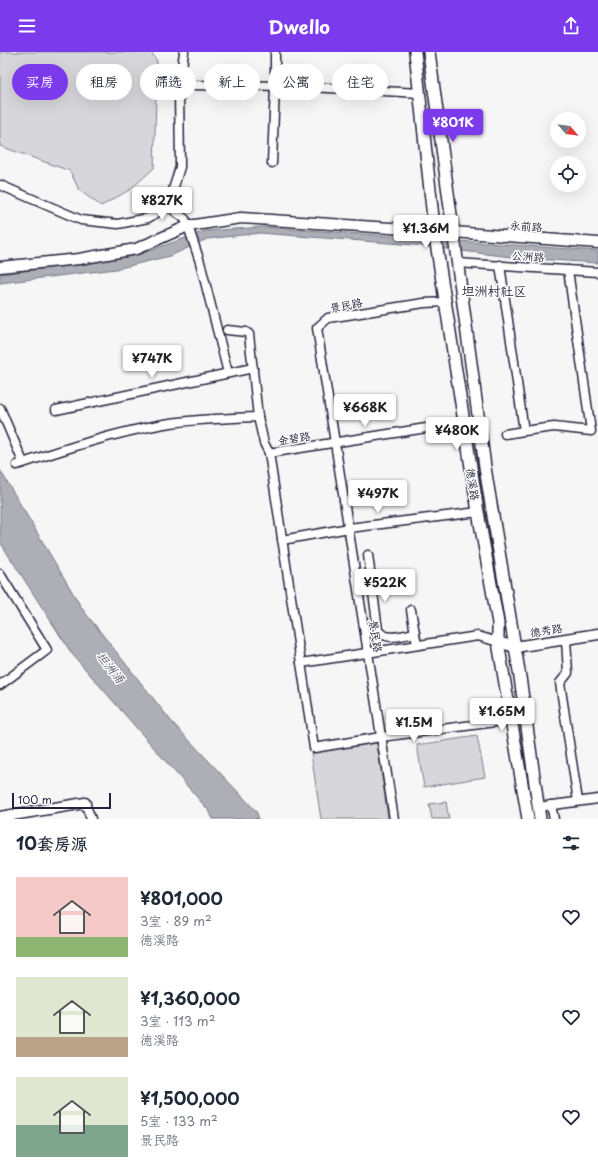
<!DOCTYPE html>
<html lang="zh">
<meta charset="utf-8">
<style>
body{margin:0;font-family:"Playpen Sans","LXGW WenKai TC",sans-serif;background:#f2f2f3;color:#1f2937;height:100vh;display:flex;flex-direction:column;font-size:15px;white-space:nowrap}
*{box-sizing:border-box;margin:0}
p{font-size:13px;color:#747a83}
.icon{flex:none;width:22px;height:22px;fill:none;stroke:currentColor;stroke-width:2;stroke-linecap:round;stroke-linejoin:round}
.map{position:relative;height:767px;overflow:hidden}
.drawer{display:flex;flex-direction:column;background:#fff;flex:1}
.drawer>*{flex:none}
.guide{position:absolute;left:12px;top:12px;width:574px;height:36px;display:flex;gap:8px}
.needle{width:26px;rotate:118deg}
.fabs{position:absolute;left:550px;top:60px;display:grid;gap:8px}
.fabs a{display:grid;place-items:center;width:36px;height:36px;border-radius:50%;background:#fff;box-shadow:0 4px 16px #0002;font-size:20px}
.scale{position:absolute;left:12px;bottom:10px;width:99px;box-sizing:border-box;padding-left:4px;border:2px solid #22223b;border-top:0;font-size:11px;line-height:14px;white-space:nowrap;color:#22223b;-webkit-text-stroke:3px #fff;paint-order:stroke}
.price{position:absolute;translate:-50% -34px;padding:0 9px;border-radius:4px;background:#fff;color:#222;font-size:13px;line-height:26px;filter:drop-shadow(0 1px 2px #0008)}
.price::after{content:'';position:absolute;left:50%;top:24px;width:12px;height:9px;margin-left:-6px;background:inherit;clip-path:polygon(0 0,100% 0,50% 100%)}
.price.on{background:#7c3aed;color:#fff}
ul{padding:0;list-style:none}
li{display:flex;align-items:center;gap:12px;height:100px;padding:0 16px}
li span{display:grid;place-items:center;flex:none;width:112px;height:80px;border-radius:0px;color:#555}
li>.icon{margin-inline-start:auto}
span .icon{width:48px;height:48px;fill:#fffc;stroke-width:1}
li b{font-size:17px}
h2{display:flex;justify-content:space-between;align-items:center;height:48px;padding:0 16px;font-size:17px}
.chip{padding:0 14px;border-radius:18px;background:#fff;box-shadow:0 4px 16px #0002;font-size:14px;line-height:36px}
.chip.on{background:#7c3aed;color:#fff}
header{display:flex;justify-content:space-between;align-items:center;height:52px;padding:0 16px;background:#7c3aed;color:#fff;font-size:18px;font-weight:700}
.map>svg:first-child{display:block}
.green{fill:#d7d7db;stroke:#7c7c8b}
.water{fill:#aeaeb7;stroke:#767685}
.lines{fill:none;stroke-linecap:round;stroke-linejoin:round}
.minor-casing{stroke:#22223b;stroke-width:11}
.tertiary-casing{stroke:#22223b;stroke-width:13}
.secondary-casing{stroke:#22223b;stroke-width:14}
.minor{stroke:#fff;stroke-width:8}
.tertiary{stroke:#fff;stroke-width:10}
.secondary{stroke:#fff;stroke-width:11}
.labels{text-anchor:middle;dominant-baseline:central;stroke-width:3;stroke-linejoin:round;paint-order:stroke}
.street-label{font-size:11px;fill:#22223b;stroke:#fff}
.water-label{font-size:12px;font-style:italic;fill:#5a5a6d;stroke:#fff}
.quarter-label{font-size:13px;fill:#22223b;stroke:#fff}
</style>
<header><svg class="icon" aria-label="menu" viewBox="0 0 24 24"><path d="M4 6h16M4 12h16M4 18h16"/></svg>Dwello<svg class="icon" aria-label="share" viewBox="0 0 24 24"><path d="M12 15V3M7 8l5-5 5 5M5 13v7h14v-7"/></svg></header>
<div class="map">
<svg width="598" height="767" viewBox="0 0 598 767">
<rect width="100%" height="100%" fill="#f6f6f7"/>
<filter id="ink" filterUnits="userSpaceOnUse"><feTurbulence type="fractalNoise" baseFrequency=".025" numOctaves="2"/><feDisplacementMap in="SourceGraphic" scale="8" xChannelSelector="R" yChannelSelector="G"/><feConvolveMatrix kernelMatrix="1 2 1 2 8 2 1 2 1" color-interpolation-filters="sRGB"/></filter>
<g filter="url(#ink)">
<g class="green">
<polygon points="0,0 151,0 157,9 154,116 131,137 101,154 79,138 70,119 0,94"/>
<polygon points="477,684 485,725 424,735 417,693"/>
<polygon points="377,691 388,767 321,767 311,701"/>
<polygon points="446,750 449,767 432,767 429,752"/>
</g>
<g class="water">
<polygon points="264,175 598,199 598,211 519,206 414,193 260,181 207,187 170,204 116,217 0,231 0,222 96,210 140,202 205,179"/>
<polygon points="0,418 83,558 172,670 256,759 259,767 213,767 209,759 72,602 0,490"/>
</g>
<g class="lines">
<g class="minor-casing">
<g id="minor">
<polyline points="180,33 291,34 420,41"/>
<polyline points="272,111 275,35 275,0"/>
<polyline points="0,133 81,168 118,172 148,166 168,154 180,115 179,38 184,0"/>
<polyline points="168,154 185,167 188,174 200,210 228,321"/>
<polyline points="457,211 598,220"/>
<polyline points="500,213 524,379 505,382"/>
<polyline points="227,278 246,280 249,282 258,365"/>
<polyline points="0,356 23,410"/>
<polyline points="56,358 253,316"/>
<polyline points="524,379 554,375 591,379 568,218"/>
<polyline points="269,401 464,370"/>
<path d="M17,413C65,397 113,381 164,372C195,367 226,366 258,365L264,391L269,401L314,696L381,685L511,668"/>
<polyline points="282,488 349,476 478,460"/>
<path d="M368,503L378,578C386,590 403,583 415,581"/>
<polyline points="0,522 47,598 0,633"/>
<polyline points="411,558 417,593"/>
<polyline points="566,587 568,621 560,631 578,749"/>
<polyline points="301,611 478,584 498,590"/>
<polyline points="85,751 91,767"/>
<polyline points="551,753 554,767"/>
<polyline points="538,755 598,747"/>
<polyline points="394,767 317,276 328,266 424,251 446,250"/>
</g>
</g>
<g class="tertiary-casing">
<g id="tertiary">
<polyline points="453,180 598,191"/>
<polyline points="0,215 79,207 136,197 188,174 241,166 435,179"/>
<polyline points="498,590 515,595 598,582"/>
<polyline points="0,765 85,751"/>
</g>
</g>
<g class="secondary-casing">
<g id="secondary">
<polyline points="415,0 435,184 478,460 498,571 498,590 528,767"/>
<polyline points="429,0 486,422 520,625 540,767"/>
</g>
</g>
<use href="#minor" class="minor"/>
<use href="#tertiary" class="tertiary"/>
<use href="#secondary" class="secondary"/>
</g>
</g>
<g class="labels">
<g class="street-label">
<text transform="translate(526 174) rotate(4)">永前路</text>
<text transform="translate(528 204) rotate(4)">公洲路</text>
<text transform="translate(346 253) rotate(-11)">景民路</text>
<text transform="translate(294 386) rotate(-9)">金碧路</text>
<text transform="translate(473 432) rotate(81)">德溪路</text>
<text transform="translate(546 578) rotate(-9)">德秀路</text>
<text transform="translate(376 584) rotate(81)">景民路</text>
</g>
<g class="water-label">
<text transform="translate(111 615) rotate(51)">坦洲涌</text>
</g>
<g class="quarter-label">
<text x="494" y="238">坦洲村社区</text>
</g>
</g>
</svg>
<div class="fabs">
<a><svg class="needle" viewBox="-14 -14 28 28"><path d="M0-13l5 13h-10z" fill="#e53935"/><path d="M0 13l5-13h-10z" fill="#747a83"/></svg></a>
<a><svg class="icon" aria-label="locate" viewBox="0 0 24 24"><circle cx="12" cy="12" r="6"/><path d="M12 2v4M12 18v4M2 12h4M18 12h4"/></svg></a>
</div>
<div class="scale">100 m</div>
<b class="price on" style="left:453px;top:91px">¥801K</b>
<b class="price" style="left:162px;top:169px">¥827K</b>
<b class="price" style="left:426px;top:197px">¥1.36M</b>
<b class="price" style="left:152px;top:327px">¥747K</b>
<b class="price" style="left:365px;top:376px">¥668K</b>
<b class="price" style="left:457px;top:399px">¥480K</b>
<b class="price" style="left:378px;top:462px">¥497K</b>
<b class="price" style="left:385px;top:551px">¥522K</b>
<b class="price" style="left:502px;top:680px">¥1.65M</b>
<b class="price" style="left:414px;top:691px">¥1.5M</b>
<div class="guide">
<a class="chip on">买房</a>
<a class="chip">租房</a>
<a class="chip">筛选</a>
<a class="chip">新上</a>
<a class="chip">公寓</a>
<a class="chip">住宅</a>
</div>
</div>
<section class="drawer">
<h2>10套房源<svg class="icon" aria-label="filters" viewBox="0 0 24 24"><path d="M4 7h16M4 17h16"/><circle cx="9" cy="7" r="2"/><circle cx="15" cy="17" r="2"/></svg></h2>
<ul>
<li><span style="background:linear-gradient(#f6c9c9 75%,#8fb573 0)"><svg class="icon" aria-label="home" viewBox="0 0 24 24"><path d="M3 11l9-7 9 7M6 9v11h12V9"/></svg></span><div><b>¥801,000</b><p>3室 · 89 m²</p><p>德溪路</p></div><svg class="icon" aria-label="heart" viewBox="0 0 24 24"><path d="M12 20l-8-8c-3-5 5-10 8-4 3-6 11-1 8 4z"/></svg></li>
<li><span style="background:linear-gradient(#dfe7d0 75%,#b9a48a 0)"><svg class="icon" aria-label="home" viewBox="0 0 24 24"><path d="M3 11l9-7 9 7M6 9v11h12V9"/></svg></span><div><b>¥1,360,000</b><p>3室 · 113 m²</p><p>德溪路</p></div><svg class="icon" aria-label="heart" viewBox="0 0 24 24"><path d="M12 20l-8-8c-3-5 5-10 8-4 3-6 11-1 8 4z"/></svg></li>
<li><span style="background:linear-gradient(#dfe7d0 60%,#7fa58c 0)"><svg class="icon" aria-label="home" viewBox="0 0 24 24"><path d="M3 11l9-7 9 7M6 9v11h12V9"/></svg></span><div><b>¥1,500,000</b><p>5室 · 133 m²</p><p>景民路</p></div><svg class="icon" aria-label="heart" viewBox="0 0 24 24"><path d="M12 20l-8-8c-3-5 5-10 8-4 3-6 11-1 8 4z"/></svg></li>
</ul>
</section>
